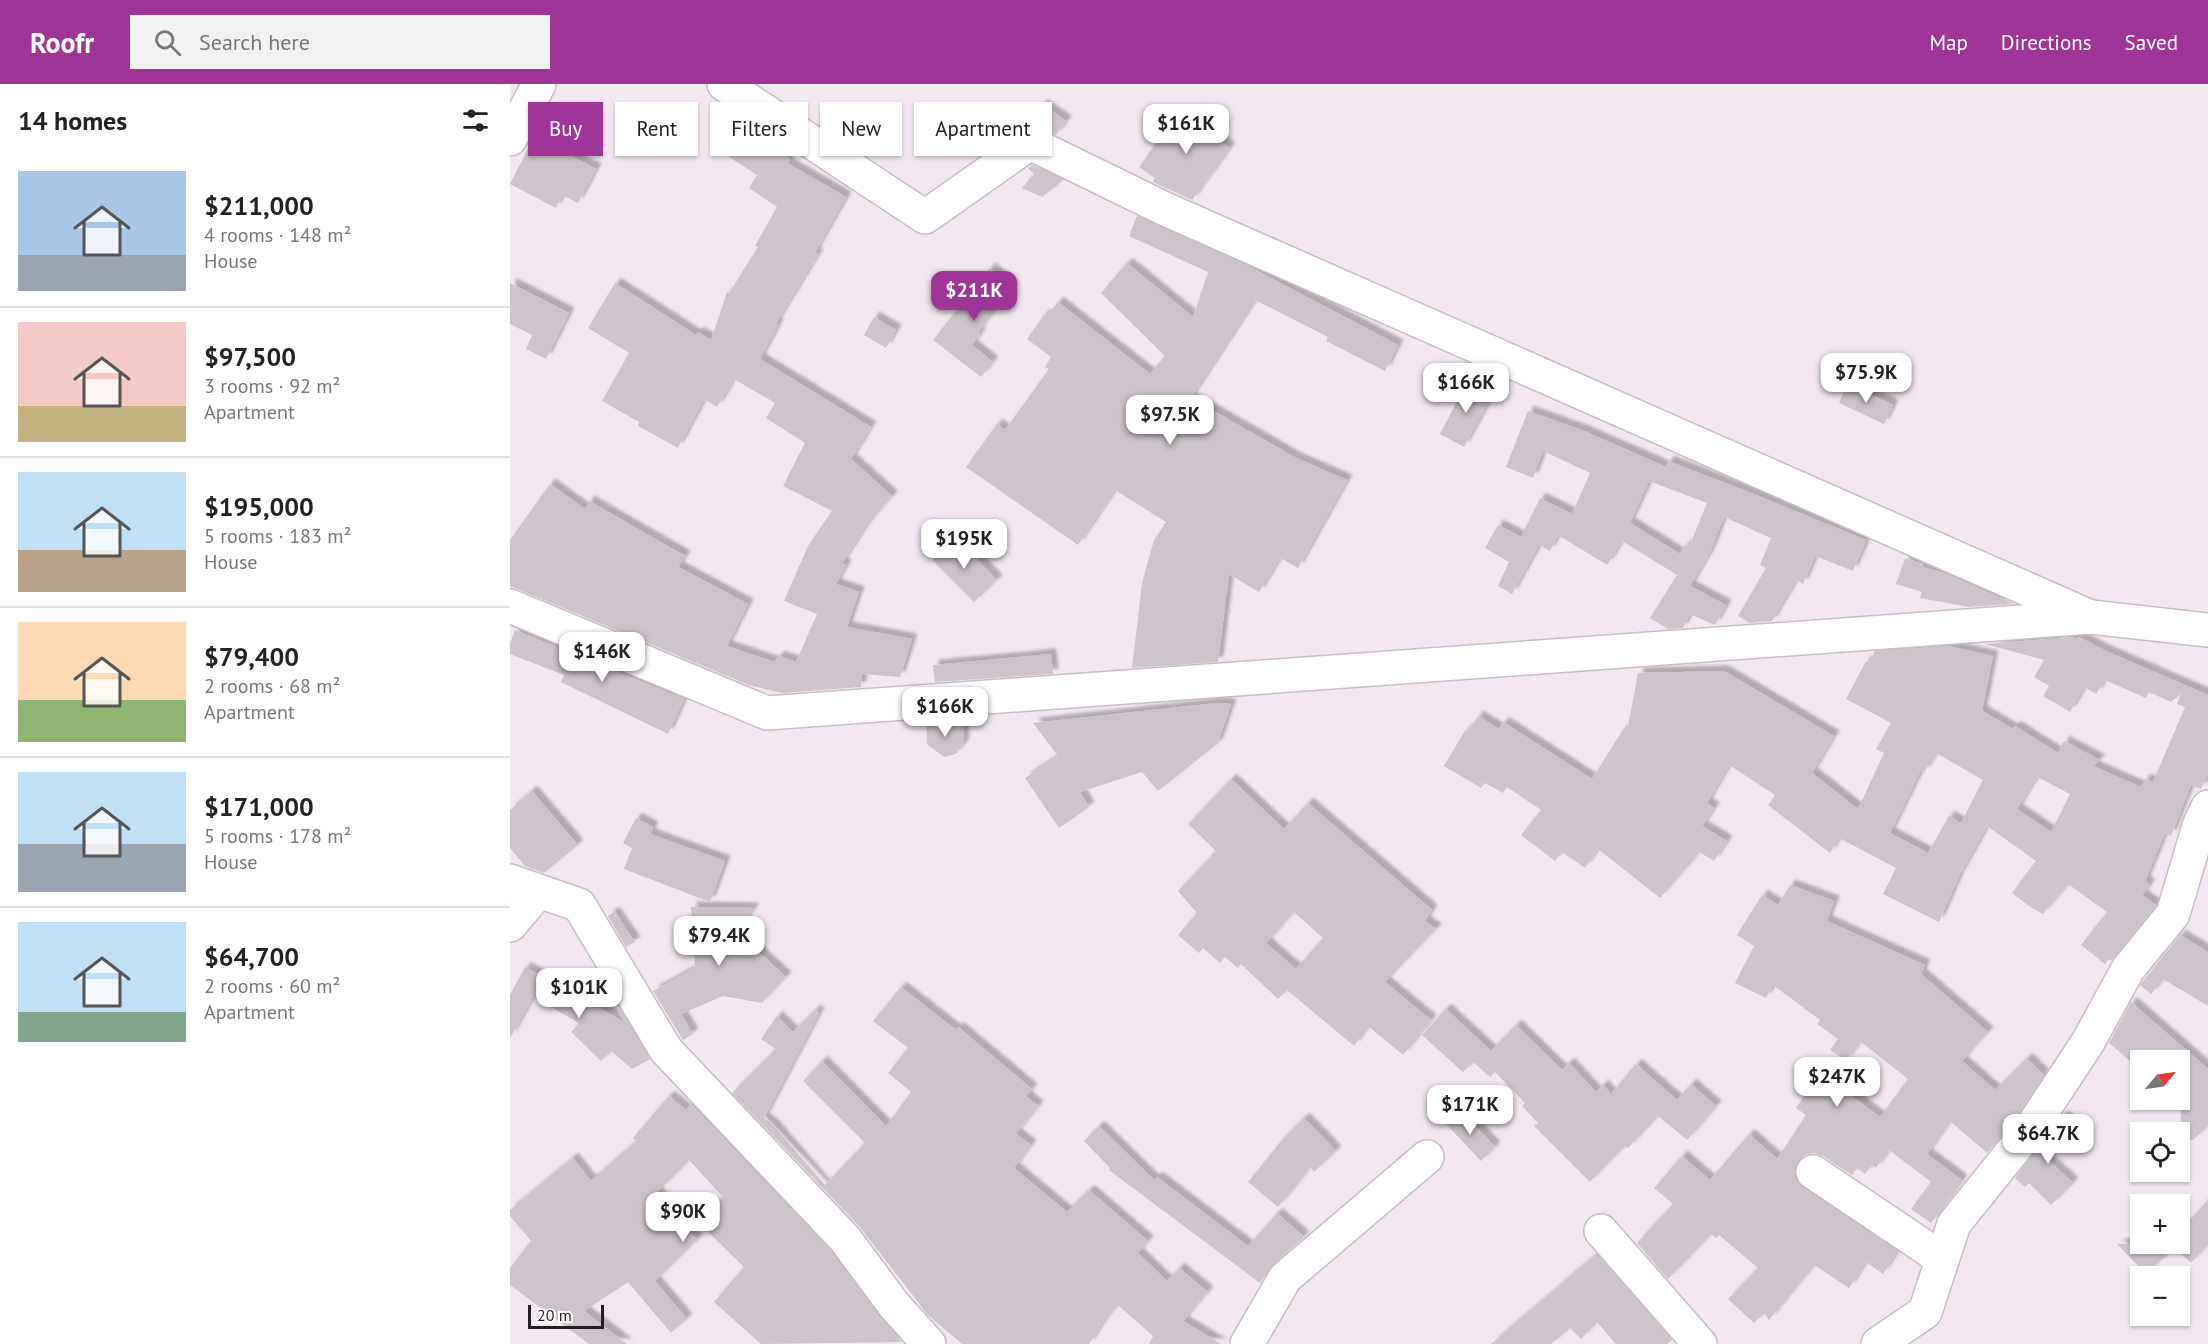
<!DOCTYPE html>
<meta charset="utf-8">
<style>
body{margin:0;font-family:"PT Sans",sans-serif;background:#f2f2f2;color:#222;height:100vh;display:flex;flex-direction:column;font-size:22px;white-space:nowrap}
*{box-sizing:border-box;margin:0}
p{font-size:20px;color:#767676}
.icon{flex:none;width:33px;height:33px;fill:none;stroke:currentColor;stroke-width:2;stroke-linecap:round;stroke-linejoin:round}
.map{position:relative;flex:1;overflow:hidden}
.details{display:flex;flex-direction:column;background:#fff;width:510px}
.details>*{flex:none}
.top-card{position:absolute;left:18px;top:18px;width:570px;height:54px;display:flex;gap:12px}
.needle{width:39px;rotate:61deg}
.buttons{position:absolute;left:1620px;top:966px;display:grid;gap:12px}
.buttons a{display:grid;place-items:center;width:60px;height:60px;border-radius:0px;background:#fff;box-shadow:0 2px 4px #0004;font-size:30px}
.scale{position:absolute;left:18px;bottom:15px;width:76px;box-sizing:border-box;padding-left:6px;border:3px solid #231f22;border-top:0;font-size:16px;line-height:21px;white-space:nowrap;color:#231f22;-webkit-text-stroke:4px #fff;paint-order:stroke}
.price{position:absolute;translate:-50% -51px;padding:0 14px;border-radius:12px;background:#fff;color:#222;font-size:20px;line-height:39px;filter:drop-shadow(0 2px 3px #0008)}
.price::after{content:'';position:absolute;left:50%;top:36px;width:18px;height:14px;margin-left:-9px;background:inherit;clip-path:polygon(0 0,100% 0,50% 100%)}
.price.selected{background:#9f3597;color:#fff}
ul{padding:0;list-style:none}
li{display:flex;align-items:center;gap:18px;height:150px;padding:0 18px}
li+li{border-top:2px solid #e0e0e0}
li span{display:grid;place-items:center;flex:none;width:168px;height:120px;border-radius:0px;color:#555}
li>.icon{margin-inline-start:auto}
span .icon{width:72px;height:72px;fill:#fffc;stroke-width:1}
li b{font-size:26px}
h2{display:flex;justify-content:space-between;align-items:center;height:72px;padding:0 18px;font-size:26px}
.pill{padding:0 21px;border-radius:0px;background:#fff;box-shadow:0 2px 4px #0004;font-size:21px;line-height:54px}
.pill.selected{background:#9f3597;color:#fff}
header{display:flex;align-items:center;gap:36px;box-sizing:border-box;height:84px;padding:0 30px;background:#9f3597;color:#fff}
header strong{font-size:28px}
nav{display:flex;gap:33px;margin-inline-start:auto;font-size:21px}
.search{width:420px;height:54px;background:#f2f2f2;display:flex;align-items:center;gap:15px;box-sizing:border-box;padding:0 21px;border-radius:0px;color:#767676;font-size:22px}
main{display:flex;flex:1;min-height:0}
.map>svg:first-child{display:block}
.building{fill:#cdc3cb;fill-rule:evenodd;filter:url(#shadow)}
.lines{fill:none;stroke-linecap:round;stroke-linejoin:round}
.minor-casing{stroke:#c7bdc5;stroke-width:36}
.minor{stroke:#fff;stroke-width:33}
</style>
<header>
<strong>Roofr</strong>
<div class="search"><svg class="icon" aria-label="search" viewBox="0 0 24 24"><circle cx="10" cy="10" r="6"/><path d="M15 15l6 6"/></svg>Search here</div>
<nav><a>Map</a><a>Directions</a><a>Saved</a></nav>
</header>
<main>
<section class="details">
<h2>14 homes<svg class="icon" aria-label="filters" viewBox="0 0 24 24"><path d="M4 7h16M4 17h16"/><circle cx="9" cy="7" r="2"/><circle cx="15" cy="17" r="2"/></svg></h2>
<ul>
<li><span style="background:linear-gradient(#a9c7e8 70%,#9aa5b1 0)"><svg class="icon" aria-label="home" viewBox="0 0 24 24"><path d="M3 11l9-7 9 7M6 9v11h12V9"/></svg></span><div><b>$211,000</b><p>4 rooms · 148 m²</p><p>House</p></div></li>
<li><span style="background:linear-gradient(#f6c9c9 70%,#c2b280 0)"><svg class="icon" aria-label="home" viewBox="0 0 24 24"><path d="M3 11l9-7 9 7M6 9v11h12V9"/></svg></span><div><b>$97,500</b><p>3 rooms · 92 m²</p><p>Apartment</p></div></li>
<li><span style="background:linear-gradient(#bfe0f5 65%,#b9a48a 0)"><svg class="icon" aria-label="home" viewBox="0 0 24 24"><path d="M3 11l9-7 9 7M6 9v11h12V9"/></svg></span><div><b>$195,000</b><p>5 rooms · 183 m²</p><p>House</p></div></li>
<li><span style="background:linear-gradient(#ffd9b3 65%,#8fb573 0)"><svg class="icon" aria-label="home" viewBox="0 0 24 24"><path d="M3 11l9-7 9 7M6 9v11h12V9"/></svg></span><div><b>$79,400</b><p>2 rooms · 68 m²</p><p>Apartment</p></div></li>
<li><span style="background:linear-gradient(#bfe0f5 60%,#9aa5b1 0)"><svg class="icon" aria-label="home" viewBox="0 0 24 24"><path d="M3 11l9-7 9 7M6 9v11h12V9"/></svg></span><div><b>$171,000</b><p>5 rooms · 178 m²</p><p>House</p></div></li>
<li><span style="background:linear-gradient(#bfe0f5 75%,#7fa58c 0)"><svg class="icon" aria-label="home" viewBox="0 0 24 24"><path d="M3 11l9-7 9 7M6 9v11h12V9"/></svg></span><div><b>$64,700</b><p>2 rooms · 60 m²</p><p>Apartment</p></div></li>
</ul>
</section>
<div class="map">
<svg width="1698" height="1260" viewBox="0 0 1698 1260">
<defs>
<filter id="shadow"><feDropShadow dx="5.5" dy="-5.5" stdDeviation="1.5" flood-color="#0004"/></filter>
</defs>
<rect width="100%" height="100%" fill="#f3e8f1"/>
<g class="building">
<polygon points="532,20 556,37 546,51 519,39"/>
<polygon points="688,27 710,42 703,52 720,64 682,116 643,98 645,94 629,83 668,29 681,38"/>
<polygon points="228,41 280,75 277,79 336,113 305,168 308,170 266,239 268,241 250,275 361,343 341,375 382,412 356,442 332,479 336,481 326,500 349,508 337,543 402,555 390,593 352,590 351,603 272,609 239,601 0,502 0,456 40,400 75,425 79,417 175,472 168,483 238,520 217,562 264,578 269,572 286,578 307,530 274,517 298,462 322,427 273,402 295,359 256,334 265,319 224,295 207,323 194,315 168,364 128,342 129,338 92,317 119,269 78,244 105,199 186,251 188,248 201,256 217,208 219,209 248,163 245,162 267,123 239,104 247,91 210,67"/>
<polygon points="24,53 86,85 68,119 52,111 46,124 0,100"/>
<polygon points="522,81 553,96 532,113 512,104 524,90 518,84"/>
<polygon points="627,132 738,182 888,261 875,287 816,257 818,253 745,216 681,314 786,374 837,396 788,484 770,474 749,508 719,490 708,578 622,584 632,499 644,456 656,438 605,406 568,461 456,383 487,340 495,346 539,285 535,283 541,273 517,255 534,231 537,232 548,218 640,290 655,272 591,209 617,179 683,233 698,188 619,152"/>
<polygon points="480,184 503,203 468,248 470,250 462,261 483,278 471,293 423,256"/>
<polygon points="0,199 59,229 36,275 16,265 22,251 0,240"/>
<polygon points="364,233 386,246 376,264 354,251"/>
<polygon points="957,298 982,311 954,363 930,350"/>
<polygon points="1337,300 1383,321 1374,340 1329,319"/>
<path d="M1018,327L1074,347L1156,383L1158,377L1236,407L1356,456L1343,487L1305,472L1293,500L1286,496L1262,537L1240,539L1228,532L1256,484L1250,481L1261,454L1214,433L1200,468L1180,502L1216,521L1205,541L1180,530L1173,544L1158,545L1140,534L1167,491L1112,457L1097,481L1048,451L1040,467L1029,461L1002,510L988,502L999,478L975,464L988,441L1011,453L1030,414L1062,430L1080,389L1033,367L1023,394L996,383ZM1139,397L1197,419L1179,463L1175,461L1170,470L1120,439Z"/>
<polygon points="445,453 487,496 464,518 422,476"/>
<polygon points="1395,474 1413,480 1412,483 1434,489 1504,520 1459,523 1410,514 1412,508 1386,500"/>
<polygon points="5,546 174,615 158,650 51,598 54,591 0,570 0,560"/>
<path d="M1562,553L1566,555L1569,553L1596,567L1698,611V689L1691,705L1681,701L1661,752L1655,749L1635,797L1640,801L1632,811L1646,821L1601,877L1599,875L1595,880L1571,861L1597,828L1558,800L1533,830L1519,822L1502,809L1526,777L1477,742L1449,792L1429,838L1373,810L1386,784L1329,754L1320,769L1258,721L1265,711L1219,681L1197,719L1204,724L1192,742L1217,757L1204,777L1189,768L1150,814L1088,765L1075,784L1052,768L1045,777L1011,751L1031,726L997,703L993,709L975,699L971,704L934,682L956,645L959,647L968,632L989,645L993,638L1082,695L1116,641L1118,643L1128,589L1214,587L1324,652L1302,689L1348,725L1374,669L1366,665L1381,639L1336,615L1356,577L1359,579L1365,567L1438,562L1483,572L1472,627L1503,645L1505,642L1548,669L1554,657L1590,676L1583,682L1631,703L1634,695L1643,698L1675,623L1667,620L1671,610L1661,618L1639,608L1636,614L1595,596L1586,610L1574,603L1560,628L1533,612L1539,602L1524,593L1534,576L1475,560ZM1426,669L1473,696L1451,739L1439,732L1418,769L1380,749L1411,686L1414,688ZM1527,693L1560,710L1541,748L1507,725Z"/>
<polygon points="541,570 543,590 425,598 423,581"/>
<polygon points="707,619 721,620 708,659 648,707 632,688 570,708 579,723 549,744 515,694 548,672 523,639"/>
<polygon points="416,640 453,640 454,659 446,670 434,673 417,660"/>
<path d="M721,695L774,745L798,719L922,826L915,837L926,845L875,898L921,936L893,971L858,942L844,962L777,906L768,915L731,880L728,884L715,873L710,879L693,864L689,869L668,851L687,829L668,807L706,767L678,740ZM784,828L813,854L786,885L756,859Z"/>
<polygon points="22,707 68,761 34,789 15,782 0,764 0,726"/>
<polygon points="126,734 143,743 140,750 215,777 200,818 114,785 122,764 113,759"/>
<polygon points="1280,801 1324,817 1317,837 1415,881 1411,890 1478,948 1452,977 1485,1006 1517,974 1534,991 1507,1032 1477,1069 1440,1037 1417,1070 1452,1096 1421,1139 1401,1125 1421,1098 1379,1066 1366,1084 1362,1081 1355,1090 1347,1084 1342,1091 1313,1072 1304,1069 1294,1071 1288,1077 1284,1086 1286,1096 1292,1103 1387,1167 1373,1190 1356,1178 1339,1204 1304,1181 1259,1236 1254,1229 1244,1239 1218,1215 1248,1184 1209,1151 1206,1154 1201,1150 1158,1195 1127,1159 1163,1120 1144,1104 1172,1072 1200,1096 1239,1050 1267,1075 1296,1031 1286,1024 1310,989 1370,1033 1398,995 1350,957 1336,977 1320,966 1328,955 1307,940 1310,936 1263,901 1256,914 1225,899 1244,862 1227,851 1252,811 1268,821"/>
<polygon points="181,823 244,824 227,848 276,893 252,919 213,912 171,930 183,950 173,956 143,907 185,884"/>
<polygon points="104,828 125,858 116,863 98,832"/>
<polygon points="1670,851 1698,868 1698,922 1653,895 1641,910 1630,901"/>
<polygon points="15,883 114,938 108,928 110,926 140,975 122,985 101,967 91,977 61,948 69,939 23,913 0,954 0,911"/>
<polygon points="391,903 446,946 448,943 522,1005 516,1012 528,1022 506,1050 521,1061 504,1084 557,1128 579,1106 638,1157 628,1169 657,1197 669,1184 698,1208 673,1237 711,1260 639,1260 643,1252 608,1221 594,1237 579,1260 452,1260 418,1231 349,1142 222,1009 266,965 251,955 267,932 283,948 305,926 309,929 254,1034 262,1040 315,1101 355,1059 293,997 312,977 376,1042 401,1008 378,989 398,964 363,937"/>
<polygon points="1621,918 1698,985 1698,1042 1683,1056 1675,1056 1664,1046 1671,1039 1670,976 1619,976 1599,959"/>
<polygon points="936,925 981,967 1006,941 1052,986 1059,979 1086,1008 1093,1001 1101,1010 1126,980 1167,1016 1181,1000 1206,1022 1177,1056 1148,1032 1118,1064 1115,1062 1080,1098 1024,1042 1028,1039 1012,1022 1015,1019 985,988 980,993 963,978 953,988 912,951"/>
<polygon points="159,1012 176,1026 181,1020 321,1167 369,1232 392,1258 251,1260 204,1218 234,1183 188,1138 213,1113 179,1076 147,1108 187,1156 145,1197 177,1235 161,1249 118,1198 74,1227 117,1260 79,1260 0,1201 0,1184 21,1157 0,1132 0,1126 63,1074 81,1097 127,1057 123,1054"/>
<polygon points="950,1026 985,1063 971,1077 936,1040"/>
<polygon points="1553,1031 1566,1044 1536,1074 1563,1099 1541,1121 1519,1099 1515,1103 1505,1094"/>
<polygon points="794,1034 826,1067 804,1088 800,1083 768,1123 738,1098 773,1055"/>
<polygon points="589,1042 644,1096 647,1093 738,1162 767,1129 794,1153 763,1180 750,1199 599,1086 600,1084 574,1057"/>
<polygon points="1698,1116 1698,1161 1681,1179 1670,1168 1670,1147"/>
<polygon points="1607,1160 1669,1160 1636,1190"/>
<polygon points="1087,1170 1162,1256 1157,1260 1106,1260 1087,1238 1071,1255 1060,1244 1041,1260 981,1260"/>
</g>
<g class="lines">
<g class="minor-casing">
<g id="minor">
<polyline points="214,0 415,133 520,59 655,125 1576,531"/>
<polyline points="0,55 29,0"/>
<polyline points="0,522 257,629 1581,533 1698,546"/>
<polyline points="0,797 69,821 156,966 335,1155 384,1221 419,1260"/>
<polyline points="0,841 28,808"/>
<polyline points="1303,1088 1431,1174"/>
<polyline points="1091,1147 1190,1260"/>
<polyline points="737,1260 775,1194 917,1073"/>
<polyline points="1368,1260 1415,1228 1444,1140 1522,1043 1578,958 1618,885 1663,830 1689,742 1698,723"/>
</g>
</g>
<use href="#minor" class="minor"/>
</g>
</svg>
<div class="buttons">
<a><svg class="needle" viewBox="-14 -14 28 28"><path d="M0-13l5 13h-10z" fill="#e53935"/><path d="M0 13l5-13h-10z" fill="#767676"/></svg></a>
<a><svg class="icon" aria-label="locate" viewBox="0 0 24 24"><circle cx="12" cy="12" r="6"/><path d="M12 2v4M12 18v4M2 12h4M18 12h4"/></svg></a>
<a>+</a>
<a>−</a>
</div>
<div class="scale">20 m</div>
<b class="price" style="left:676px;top:71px">$161K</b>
<b class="price selected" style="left:464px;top:238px">$211K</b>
<b class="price" style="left:1356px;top:320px">$75.9K</b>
<b class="price" style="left:956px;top:330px">$166K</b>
<b class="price" style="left:660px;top:362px">$97.5K</b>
<b class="price" style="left:454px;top:486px">$195K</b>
<b class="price" style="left:92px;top:599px">$146K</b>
<b class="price" style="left:435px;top:654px">$166K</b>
<b class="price" style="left:209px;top:883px">$79.4K</b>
<b class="price" style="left:69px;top:935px">$101K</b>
<b class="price" style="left:1327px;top:1024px">$247K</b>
<b class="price" style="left:960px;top:1052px">$171K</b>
<b class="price" style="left:1538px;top:1081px">$64.7K</b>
<b class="price" style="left:173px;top:1159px">$90K</b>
<div class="top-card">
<a class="pill selected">Buy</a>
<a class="pill">Rent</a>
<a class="pill">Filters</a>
<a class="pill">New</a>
<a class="pill">Apartment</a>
</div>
</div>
</main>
